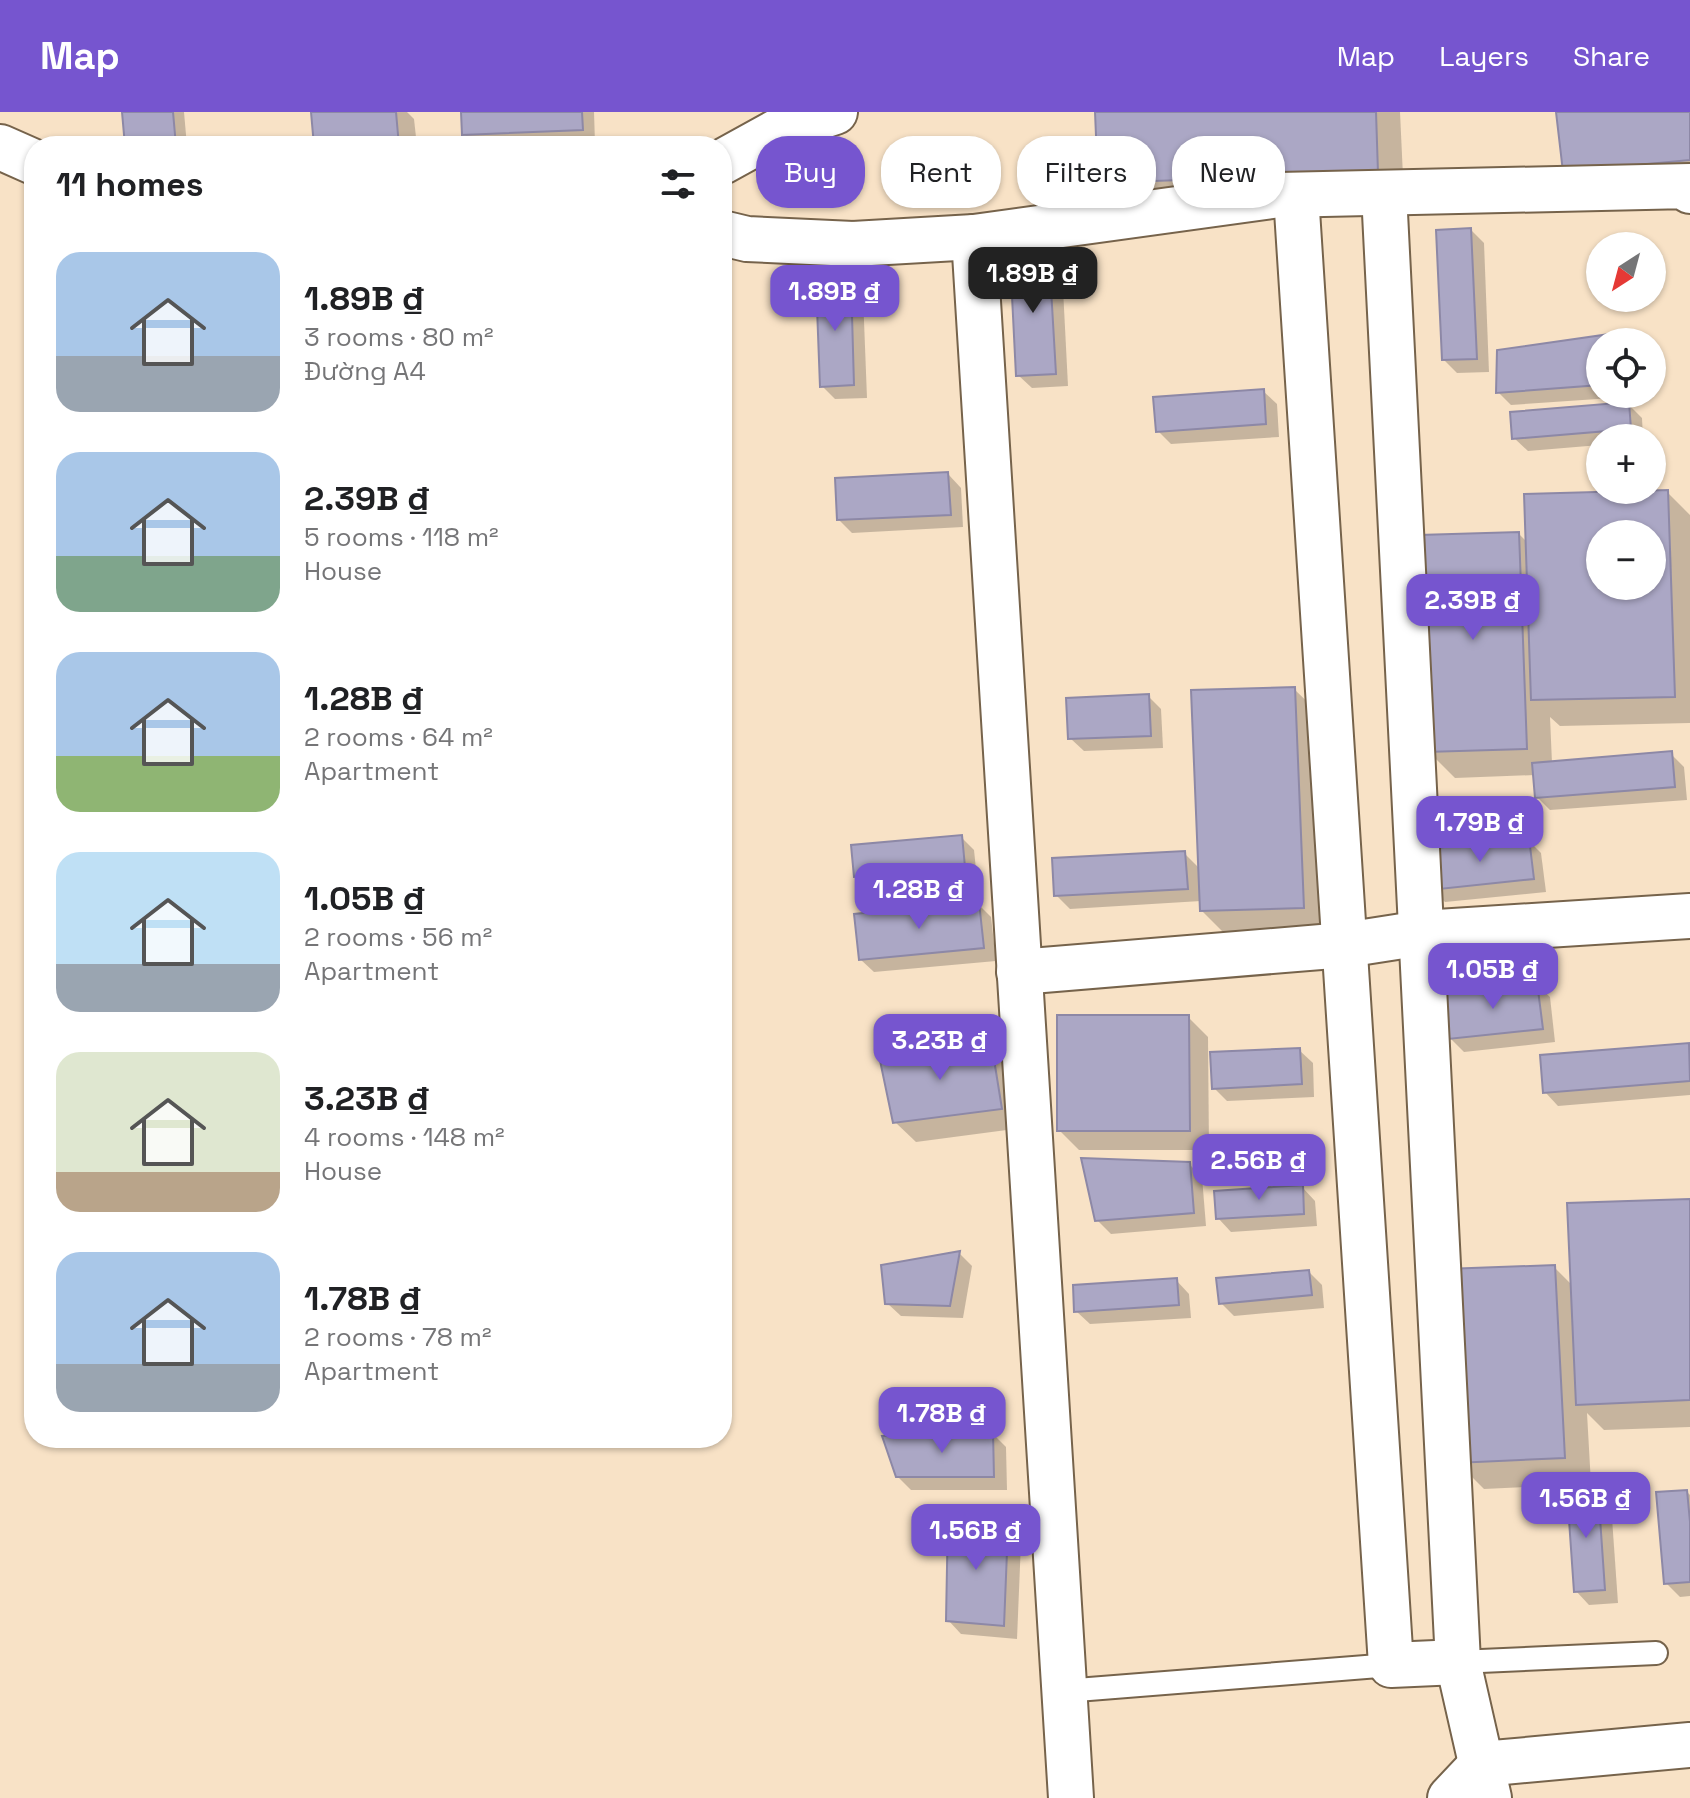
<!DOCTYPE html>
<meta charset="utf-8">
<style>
body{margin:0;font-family:"Space Grotesk",sans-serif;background:#f6f6f6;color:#202124;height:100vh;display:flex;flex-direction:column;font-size:30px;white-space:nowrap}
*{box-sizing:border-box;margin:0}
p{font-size:26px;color:#757577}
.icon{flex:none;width:44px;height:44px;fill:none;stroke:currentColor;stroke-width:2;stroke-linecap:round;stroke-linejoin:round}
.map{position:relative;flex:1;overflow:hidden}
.drawer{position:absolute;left:24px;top:24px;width:708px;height:1312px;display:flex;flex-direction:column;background:#fff;border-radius:32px;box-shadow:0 2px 6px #0004}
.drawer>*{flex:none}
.top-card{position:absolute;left:756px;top:24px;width:760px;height:72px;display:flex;gap:16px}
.needle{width:52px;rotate:216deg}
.fabs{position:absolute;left:1586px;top:120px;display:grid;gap:16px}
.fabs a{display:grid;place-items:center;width:80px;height:80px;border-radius:50%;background:#fff;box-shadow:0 2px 6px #0004;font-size:40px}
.price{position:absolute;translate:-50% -68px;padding:0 18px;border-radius:16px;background:#7655cf;color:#fff;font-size:26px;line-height:52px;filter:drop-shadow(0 2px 4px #0008)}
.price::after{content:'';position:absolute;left:50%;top:48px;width:24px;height:18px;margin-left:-12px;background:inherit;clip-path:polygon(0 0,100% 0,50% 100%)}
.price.current{background:#222;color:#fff}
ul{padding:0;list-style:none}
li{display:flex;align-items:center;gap:24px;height:200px;padding:0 32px}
li span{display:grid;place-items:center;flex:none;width:224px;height:160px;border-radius:24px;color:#555}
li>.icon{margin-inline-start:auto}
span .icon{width:96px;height:96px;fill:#fffc;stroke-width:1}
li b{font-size:34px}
h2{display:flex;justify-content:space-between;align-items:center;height:96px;padding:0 32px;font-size:34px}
.pill{padding:0 28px;border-radius:32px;background:#fff;box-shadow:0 2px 6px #0004;font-size:28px;line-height:72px}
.pill.current{background:#7655cf;color:#fff}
header{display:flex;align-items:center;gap:48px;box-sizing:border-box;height:112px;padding:0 40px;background:#7655cf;color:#fff}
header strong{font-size:38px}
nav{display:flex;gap:44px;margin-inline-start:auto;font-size:28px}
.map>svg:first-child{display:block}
.shadow{fill:#0003;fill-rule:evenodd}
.building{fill:#aba7c5;stroke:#8d88a6;stroke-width:2;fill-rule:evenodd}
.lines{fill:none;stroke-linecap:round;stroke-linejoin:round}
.lane-casing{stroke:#76634b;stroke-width:26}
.street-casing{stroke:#76634b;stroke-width:48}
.secondary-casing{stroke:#76634b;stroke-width:48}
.lane{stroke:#fff;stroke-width:22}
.street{stroke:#fff;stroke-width:44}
.secondary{stroke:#fff;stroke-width:44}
</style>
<header>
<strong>Map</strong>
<nav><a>Map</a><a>Layers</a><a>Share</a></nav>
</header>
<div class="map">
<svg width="1690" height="1686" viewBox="0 0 1690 1686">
<rect width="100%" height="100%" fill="#f8e2c6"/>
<g class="shadow">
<polygon points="124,0 184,0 187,34 127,34"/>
<polygon points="313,0 407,0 414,7 417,34 316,34"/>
<polygon points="463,0 594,0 595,31 476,34 464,22"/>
<polygon points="1097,0 1400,0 1404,86 1126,96 1100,70"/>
<polygon points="1558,0 1690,0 1690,76 1591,86"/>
<polygon points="1471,118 1484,131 1489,260 1457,261 1444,248"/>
<polygon points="1048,144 1062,157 1068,274 1032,276 1018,263"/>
<polygon points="850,170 863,183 867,286 835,287 822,274"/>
<polygon points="1610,224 1615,230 1600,230 1600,282 1627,282 1627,285 1511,293 1498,280"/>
<polygon points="1263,279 1277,292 1279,325 1171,332 1158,319"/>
<polygon points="1628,292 1642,306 1643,326 1600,326 1600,333 1528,339 1514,326"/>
<polygon points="948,362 961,376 963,415 852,421 839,408"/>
<path d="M1667,380L1690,403V611L1560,614L1550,605L1552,651L1671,642L1684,655L1687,688L1550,698L1537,685L1535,663L1455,666L1428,639L1519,422L1528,431ZM1600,422H1652V474H1600Z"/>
<polygon points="1294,577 1321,603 1329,822 1228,825 1202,799 1201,789 1070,797 1056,783 1184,741 1200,757"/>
<polygon points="1148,584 1161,597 1163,636 1084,639 1070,626"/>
<polygon points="961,725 974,738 977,767 870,777 856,764"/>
<polygon points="1528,728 1541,741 1546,780 1445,790 1432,777"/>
<polygon points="978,792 991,805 996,849 874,860 860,847"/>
<polygon points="1536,872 1550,885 1555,930 1464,940 1450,926"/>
<polygon points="1188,905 1208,925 1209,1038 1079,1038 1059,1018"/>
<polygon points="1688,933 1690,935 1690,983 1558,994 1545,980"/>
<polygon points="992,937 1012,957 1021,1016 916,1030 895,1010"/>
<polygon points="1299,938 1313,951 1314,985 1227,989 1214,976"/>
<polygon points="1189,1052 1202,1065 1206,1114 1111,1122 1097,1108"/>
<polygon points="1302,1075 1315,1089 1317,1114 1231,1120 1218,1106"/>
<polygon points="1690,1089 1690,1315 1604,1318 1587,1301 1591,1372 1484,1377 1457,1350 1554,1155 1572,1173"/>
<polygon points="959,1141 972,1154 963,1206 901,1204 887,1191"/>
<polygon points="1309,1160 1322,1173 1324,1196 1234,1204 1221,1191"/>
<polygon points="1176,1168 1189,1182 1191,1206 1090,1212 1076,1199"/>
<polygon points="993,1322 1006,1335 1007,1378 911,1378 897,1364"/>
<polygon points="1597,1379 1611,1392 1618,1491 1589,1493 1576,1479"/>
<polygon points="1687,1380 1690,1383 1690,1484 1680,1485 1666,1471"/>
<polygon points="1007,1417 1021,1430 1017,1527 961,1522 948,1508"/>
</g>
<g class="building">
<polygon points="122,0 173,0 176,34 125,34"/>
<polygon points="311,0 396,0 399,34 314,34"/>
<polygon points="461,0 582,0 583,18 462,23"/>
<polygon points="1095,0 1376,0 1378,61 1098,71"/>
<polygon points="1556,0 1690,0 1690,48 1563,60"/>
<polygon points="1471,116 1477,247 1442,248 1436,118"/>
<polygon points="1049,142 1056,262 1016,264 1010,144"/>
<polygon points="851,168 854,273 820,275 816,169"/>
<polygon points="1610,222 1611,230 1600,230 1600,273 1496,281 1497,238"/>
<polygon points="1264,277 1266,312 1156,320 1153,285"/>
<polygon points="1629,290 1631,317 1512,327 1510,300"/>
<polygon points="948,360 951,403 837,408 835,366"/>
<path d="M1668,378L1675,585L1531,588L1524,382ZM1600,422H1652V474H1600Z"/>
<polygon points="1519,420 1527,637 1426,640 1419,423"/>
<polygon points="1295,575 1304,796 1200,799 1191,578"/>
<polygon points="1149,582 1151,624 1068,627 1066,586"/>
<polygon points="1672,639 1675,675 1535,686 1532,651"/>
<polygon points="962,723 965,755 854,765 851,733"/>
<polygon points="1529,726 1534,767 1430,778 1426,737"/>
<polygon points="1185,739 1188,777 1054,784 1052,746"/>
<polygon points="979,790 984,836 859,848 854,802"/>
<polygon points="1537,870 1543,917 1448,927 1443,880"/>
<polygon points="1057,903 1189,903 1190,1019 1057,1019"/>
<polygon points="1689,931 1690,969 1543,981 1540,943"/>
<polygon points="992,935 1002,997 893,1011 878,939"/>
<polygon points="1300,936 1302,972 1212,977 1210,940"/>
<polygon points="1081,1046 1190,1050 1194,1101 1095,1109"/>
<polygon points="1303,1073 1304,1102 1216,1107 1214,1079"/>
<polygon points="1690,1087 1690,1288 1576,1293 1567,1091"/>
<polygon points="960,1139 950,1194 885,1192 881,1153"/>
<polygon points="1555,1153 1565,1346 1455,1351 1445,1157"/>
<polygon points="1309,1158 1312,1183 1219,1192 1216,1166"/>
<polygon points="1177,1166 1179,1193 1074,1200 1073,1173"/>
<polygon points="993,1320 994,1365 896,1365 882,1324"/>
<polygon points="1598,1377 1605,1478 1574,1480 1567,1379"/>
<polygon points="1687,1378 1690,1410 1690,1470 1664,1472 1656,1380"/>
<polygon points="948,1402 1008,1415 1004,1514 946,1509"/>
</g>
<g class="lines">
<g class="lane-casing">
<g id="lane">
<polyline points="1458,1550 1656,1541"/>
<polyline points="1064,1579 1391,1553"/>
</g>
</g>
<g class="street-casing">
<g id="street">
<polyline points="0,35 34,50"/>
<polyline points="722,50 780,18 835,0"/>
<polyline points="1384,81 1458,1550 1489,1686"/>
<polyline points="1296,83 1391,1553 1458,1550"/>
<polyline points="722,121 747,127 853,132 974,125"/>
<polyline points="1019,860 1345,833 1422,821 1690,804"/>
<polyline points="1071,1686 974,125 1279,83 1690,74 1690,79"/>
</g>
</g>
<g class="secondary-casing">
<polyline id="secondary" points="1450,1686 1482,1652 1690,1633"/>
</g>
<use href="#lane" class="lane"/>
<use href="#street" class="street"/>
<use href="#secondary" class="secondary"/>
</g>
</svg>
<div class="fabs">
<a><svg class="needle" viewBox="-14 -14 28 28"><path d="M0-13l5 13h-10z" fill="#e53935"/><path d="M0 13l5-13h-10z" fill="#757577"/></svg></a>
<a><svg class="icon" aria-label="locate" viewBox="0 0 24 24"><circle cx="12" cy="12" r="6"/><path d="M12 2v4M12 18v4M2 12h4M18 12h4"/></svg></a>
<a>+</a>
<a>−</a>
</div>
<b class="price current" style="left:1033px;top:203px">1.89B ₫</b>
<b class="price" style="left:835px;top:221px">1.89B ₫</b>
<b class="price" style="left:1473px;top:530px">2.39B ₫</b>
<b class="price" style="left:1480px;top:752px">1.79B ₫</b>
<b class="price" style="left:919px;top:819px">1.28B ₫</b>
<b class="price" style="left:1493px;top:899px">1.05B ₫</b>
<b class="price" style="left:940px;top:970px">3.23B ₫</b>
<b class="price" style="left:1259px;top:1090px">2.56B ₫</b>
<b class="price" style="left:942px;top:1343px">1.78B ₫</b>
<b class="price" style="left:1586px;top:1428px">1.56B ₫</b>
<b class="price" style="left:976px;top:1460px">1.56B ₫</b>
<div class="top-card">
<a class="pill current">Buy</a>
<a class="pill">Rent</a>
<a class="pill">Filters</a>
<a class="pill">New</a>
</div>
<section class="drawer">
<h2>11 homes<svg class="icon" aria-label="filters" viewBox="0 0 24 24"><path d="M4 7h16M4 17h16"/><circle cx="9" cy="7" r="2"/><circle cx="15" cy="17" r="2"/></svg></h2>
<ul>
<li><span style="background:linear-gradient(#a9c7e8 65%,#9aa5b1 0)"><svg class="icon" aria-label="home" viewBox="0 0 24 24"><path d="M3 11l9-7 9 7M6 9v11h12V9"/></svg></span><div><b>1.89B ₫</b><p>3 rooms · 80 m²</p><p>Đường A4</p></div></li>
<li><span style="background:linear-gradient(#a9c7e8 65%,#7fa58c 0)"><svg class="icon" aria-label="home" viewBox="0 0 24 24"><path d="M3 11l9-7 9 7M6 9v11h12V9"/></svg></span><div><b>2.39B ₫</b><p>5 rooms · 118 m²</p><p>House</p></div></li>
<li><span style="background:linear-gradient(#a9c7e8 65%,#8fb573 0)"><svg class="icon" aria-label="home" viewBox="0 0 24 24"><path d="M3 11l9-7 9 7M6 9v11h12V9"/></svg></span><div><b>1.28B ₫</b><p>2 rooms · 64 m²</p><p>Apartment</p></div></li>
<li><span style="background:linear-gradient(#bfe0f5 70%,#9aa5b1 0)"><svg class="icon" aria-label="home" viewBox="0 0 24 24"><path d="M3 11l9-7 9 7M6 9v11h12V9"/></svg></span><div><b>1.05B ₫</b><p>2 rooms · 56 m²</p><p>Apartment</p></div></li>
<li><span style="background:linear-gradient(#dfe7d0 75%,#b9a48a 0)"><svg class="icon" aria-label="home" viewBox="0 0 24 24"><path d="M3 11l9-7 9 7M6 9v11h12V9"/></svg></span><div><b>3.23B ₫</b><p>4 rooms · 148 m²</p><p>House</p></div></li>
<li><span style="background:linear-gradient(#a9c7e8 70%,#9aa5b1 0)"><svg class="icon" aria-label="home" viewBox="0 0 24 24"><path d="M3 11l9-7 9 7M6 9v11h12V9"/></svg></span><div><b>1.78B ₫</b><p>2 rooms · 78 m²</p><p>Apartment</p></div></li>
</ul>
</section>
</div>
